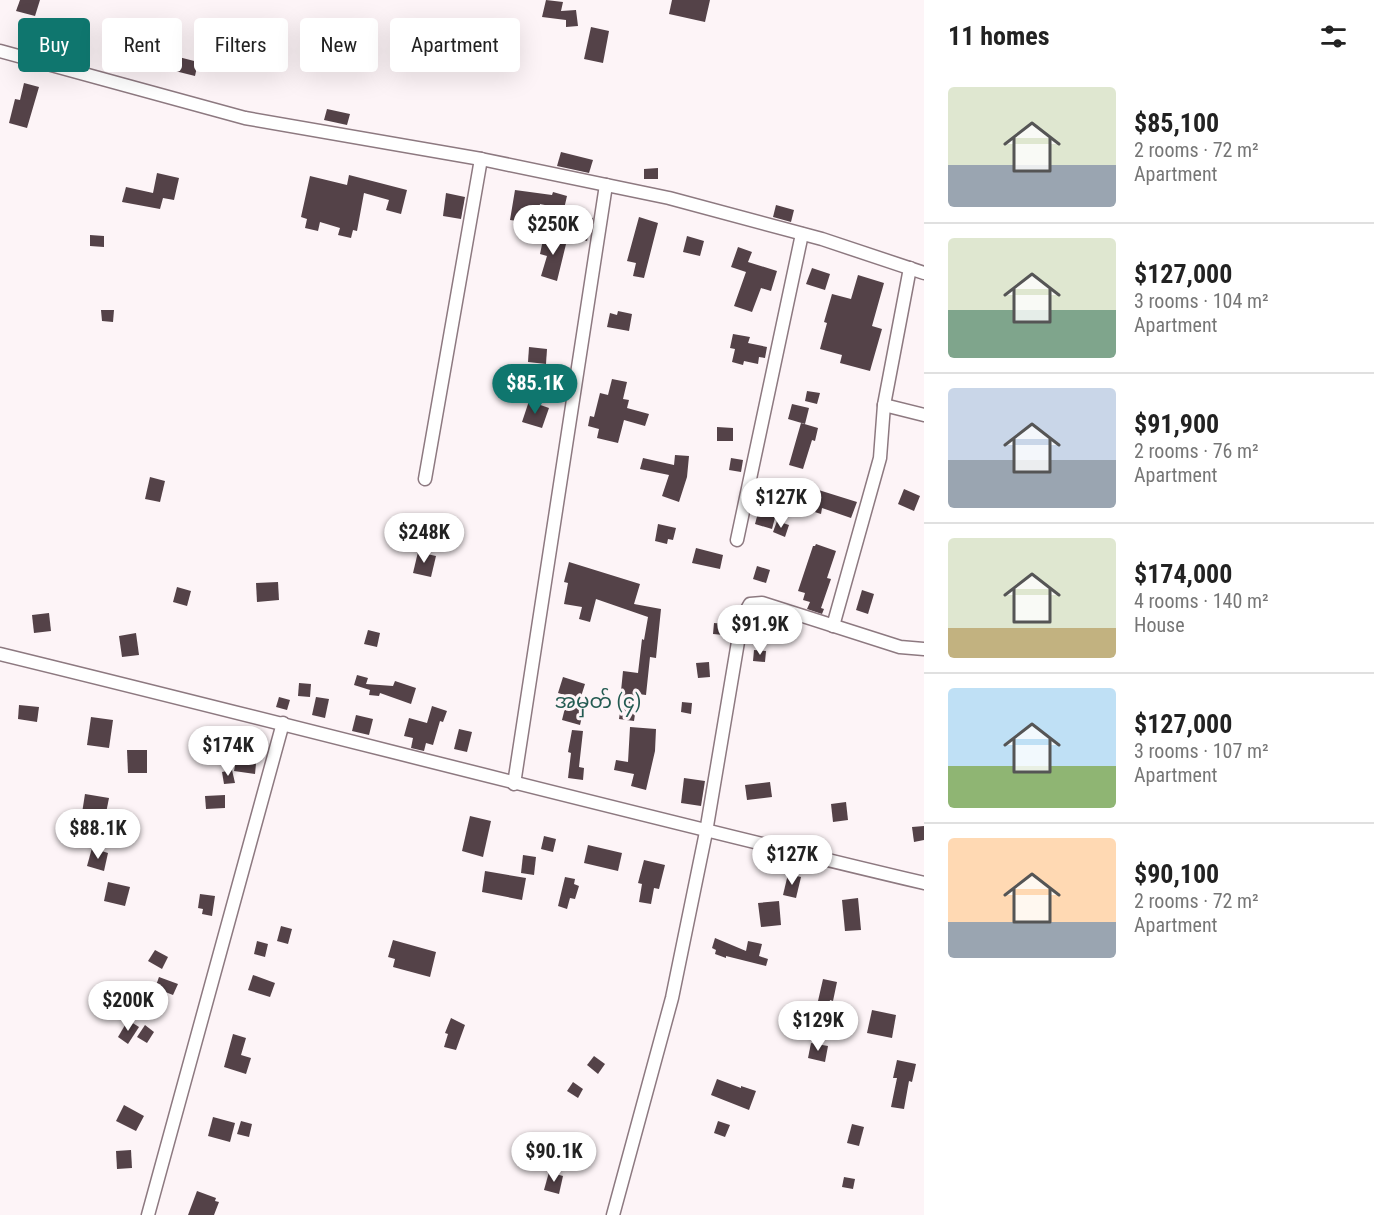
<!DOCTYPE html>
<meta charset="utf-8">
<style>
body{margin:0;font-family:"Roboto Condensed","Noto Sans Myanmar",sans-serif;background:#f6f6f6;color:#222;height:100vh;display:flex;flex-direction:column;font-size:22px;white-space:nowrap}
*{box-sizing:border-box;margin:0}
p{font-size:20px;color:#767676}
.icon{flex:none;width:33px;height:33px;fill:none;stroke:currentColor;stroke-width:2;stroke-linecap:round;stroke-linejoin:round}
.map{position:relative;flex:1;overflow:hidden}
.side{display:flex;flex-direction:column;background:#fff;width:450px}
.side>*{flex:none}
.top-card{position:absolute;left:18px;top:18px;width:570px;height:54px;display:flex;gap:12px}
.price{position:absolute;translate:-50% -51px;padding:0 14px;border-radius:21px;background:#fff;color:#222;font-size:20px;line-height:39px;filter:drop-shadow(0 2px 3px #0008)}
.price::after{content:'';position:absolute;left:50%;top:36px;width:18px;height:14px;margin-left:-9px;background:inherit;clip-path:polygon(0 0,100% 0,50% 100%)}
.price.selected{background:#0f766e;color:#fff}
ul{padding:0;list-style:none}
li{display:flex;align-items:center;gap:18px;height:150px;padding:0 24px}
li+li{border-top:2px solid #e0e0e0}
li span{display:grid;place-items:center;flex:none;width:168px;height:120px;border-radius:6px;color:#555}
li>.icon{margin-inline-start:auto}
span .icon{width:72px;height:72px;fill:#fffc;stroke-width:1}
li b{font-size:26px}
h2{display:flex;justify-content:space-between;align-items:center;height:72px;padding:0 24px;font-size:26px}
.chip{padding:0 21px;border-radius:6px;background:#fff;box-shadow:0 6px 24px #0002;font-size:21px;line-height:54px}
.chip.selected{background:#0f766e;color:#fff}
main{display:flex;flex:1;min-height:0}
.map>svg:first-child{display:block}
.building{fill:#544248}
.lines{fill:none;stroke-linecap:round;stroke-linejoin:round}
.street-casing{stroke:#8d7980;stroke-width:15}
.street{stroke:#fff;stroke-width:12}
.labels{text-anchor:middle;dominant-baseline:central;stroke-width:6;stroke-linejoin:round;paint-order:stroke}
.quarter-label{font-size:20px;fill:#245b52;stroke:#fdf4f7}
</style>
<main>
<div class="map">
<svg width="924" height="1215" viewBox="0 0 924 1215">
<rect width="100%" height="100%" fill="#fdf4f7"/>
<g class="building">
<polygon points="20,0 40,0 35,16 16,11"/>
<polygon points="546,0 563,2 561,11 576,10 578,26 566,27 566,20 542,17"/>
<polygon points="672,0 710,0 705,22 669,14"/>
<polygon points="591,27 609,31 603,63 584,59"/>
<polygon points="171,55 198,62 195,76 167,69"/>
<polygon points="24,83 39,87 27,128 9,123 15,99 20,100"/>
<polygon points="327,109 350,114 347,125 324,120"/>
<polygon points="561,152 593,160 589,173 557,166"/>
<polygon points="658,168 658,179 644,179 644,169"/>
<polygon points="157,173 179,178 174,200 163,198 160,209 122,202 126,187 153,193"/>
<polygon points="349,175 407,190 401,214 386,210 389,200 364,193 357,231 353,230 351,238 338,235 340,228 320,222 318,231 305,228 307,219 301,217 310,176 347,185"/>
<polygon points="515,190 552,195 553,192 567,196 564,209 540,204 537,224 510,220"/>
<polygon points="446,193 465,197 461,219 443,216"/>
<polygon points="776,205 794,210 791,222 773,217"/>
<polygon points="569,212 593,218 587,241 563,235"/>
<polygon points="639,217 658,223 644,278 633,276 636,263 627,261"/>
<polygon points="90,235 104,236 104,247 90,246"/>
<polygon points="544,235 567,240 557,281 541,276 547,256 540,254"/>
<polygon points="687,236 704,241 700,256 683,252"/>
<polygon points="738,247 752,252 748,262 777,271 771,291 761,288 752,312 734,306 746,272 731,267"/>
<polygon points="812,268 830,274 825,290 806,284"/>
<polygon points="858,275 884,283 872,326 882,329 870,371 840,363 842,355 820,349 827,323 824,322 832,294 851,299"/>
<polygon points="101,310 114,310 113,322 102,321"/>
<polygon points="618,311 632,314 629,331 607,327 610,313 617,315"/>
<polygon points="733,334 750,337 748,343 767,347 765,358 759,357 758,364 744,361 743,365 732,362 735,349 730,348"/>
<polygon points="529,347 547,349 546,364 528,362"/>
<polygon points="612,379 627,382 623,399 629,400 627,408 649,414 645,426 624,420 618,443 597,438 599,429 588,426 590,416 594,417 600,393 608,395"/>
<polygon points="807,391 820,393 817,404 805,401"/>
<polygon points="529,401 549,408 542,428 522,422"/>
<polygon points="792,404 809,408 805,424 788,419"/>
<polygon points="801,423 818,428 815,441 812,440 803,469 789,465"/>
<polygon points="717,427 733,428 733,441 717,441"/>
<polygon points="675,455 689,456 687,477 679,502 662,496 669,475 640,469 643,458 674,465"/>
<polygon points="731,458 743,460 741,472 729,470"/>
<polygon points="150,477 165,481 160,502 145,499"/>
<polygon points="809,487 857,502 851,518 822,508 821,514 802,508"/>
<polygon points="904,489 920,496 914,511 898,504"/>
<polygon points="759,509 776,514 772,529 755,524"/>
<polygon points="777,521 789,525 785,537 773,532"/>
<polygon points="658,524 676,528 673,540 668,539 667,544 655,541"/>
<polygon points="816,544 836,551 827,578 831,579 821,608 824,609 822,614 807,609 810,602 803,600 805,593 798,591 813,546 815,546"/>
<polygon points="696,548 723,555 720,569 692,563"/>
<polygon points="418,552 436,556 431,577 413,573"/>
<polygon points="569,562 640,584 634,604 661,609 656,658 650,657 646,695 638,694 634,721 619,719 623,692 621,691 623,671 638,673 642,639 644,640 648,617 596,599 590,622 579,619 582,607 564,604 568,583 564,582"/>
<polygon points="757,566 770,570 766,583 753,579"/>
<polygon points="278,582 279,600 257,602 256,583"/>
<polygon points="177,587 191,591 187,606 173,602"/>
<polygon points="862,590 874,594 868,614 856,610"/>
<polygon points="49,613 51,631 34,633 32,615"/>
<polygon points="714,623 725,624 724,635 713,634"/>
<polygon points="368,630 380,633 377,647 364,644"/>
<polygon points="136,633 139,655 122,657 119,636"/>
<polygon points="754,650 766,651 765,662 753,661"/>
<polygon points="709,662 710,677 698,678 696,663"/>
<polygon points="357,675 368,678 366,684 393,686 395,681 416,688 411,704 380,693 379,696 369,695 370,690 354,685"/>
<polygon points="563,677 585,684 578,706 584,708 580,725 562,720 568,696 558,693"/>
<polygon points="299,683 311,684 310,697 298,696"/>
<polygon points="279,697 290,700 287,710 276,707"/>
<polygon points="316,697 329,699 325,718 312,715"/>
<polygon points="682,702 692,703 691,714 681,712"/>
<polygon points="19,705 39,707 37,722 18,719"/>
<polygon points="432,706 447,711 443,722 440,721 433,745 426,743 424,751 411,748 413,738 404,736 409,718 427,723"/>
<polygon points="356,715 373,719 369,735 352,731"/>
<polygon points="91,717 113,720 109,748 87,745"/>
<polygon points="630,727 656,729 655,751 646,790 631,786 634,774 614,770 616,760 628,762"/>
<polygon points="459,729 472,732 467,752 454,749"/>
<polygon points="572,730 583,731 579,767 584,768 583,780 568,778 571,753 568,752"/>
<polygon points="127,750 147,750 147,773 128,773"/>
<polygon points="238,750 257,753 255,774 234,771"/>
<polygon points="232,770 235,783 224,784 222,772"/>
<polygon points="684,778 705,781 701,806 681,803"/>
<polygon points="770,782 772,797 747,800 745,785"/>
<polygon points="85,794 109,798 105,818 82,813"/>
<polygon points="225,795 225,808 206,809 205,796"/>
<polygon points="846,802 848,820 833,822 831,804"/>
<polygon points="470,816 491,821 483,857 462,851"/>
<polygon points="924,826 924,840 914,842 912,827"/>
<polygon points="544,836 556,839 553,852 541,849"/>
<polygon points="588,845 622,853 618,871 584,863"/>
<polygon points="92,848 108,853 104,871 87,866"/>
<polygon points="523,855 536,857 534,875 521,873"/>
<polygon points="644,860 665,865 659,889 654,888 651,904 639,902 642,884 638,883"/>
<polygon points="485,871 526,878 522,900 482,892"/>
<polygon points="788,874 801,877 796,898 783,895"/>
<polygon points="565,877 575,879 574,884 579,886 575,899 570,898 567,909 558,906"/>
<polygon points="108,882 130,887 125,906 104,901"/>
<polygon points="200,894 215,896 212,916 202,914 203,909 198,908"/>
<polygon points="858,898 861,930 845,931 842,900"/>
<polygon points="779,901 781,925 761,927 758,903"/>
<polygon points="281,926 292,929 288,944 277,941"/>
<polygon points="715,938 746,951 748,941 762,944 759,956 768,959 766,966 726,956 726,958 715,954 716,950 712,948"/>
<polygon points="393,940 436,952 430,977 393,967 395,959 388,957"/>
<polygon points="257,941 268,944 265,957 254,954"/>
<polygon points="155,950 168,957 162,969 148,961"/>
<polygon points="253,975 275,983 270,997 248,990"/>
<polygon points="159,977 178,984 173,995 155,988"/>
<polygon points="823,979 837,982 833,1001 830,1000 825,1025 813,1023"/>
<polygon points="872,1010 896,1015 892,1038 867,1033"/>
<polygon points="451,1018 465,1025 456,1050 444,1047 448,1034 445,1033"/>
<polygon points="128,1020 139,1027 128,1044 118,1037"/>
<polygon points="145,1025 154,1032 147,1043 137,1037"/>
<polygon points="233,1034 246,1038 241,1055 251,1058 246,1074 224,1067"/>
<polygon points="811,1043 828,1046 825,1062 808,1058"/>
<polygon points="594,1056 605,1064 598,1074 587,1065"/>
<polygon points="897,1060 916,1064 912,1082 909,1081 904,1109 891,1107 897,1078 893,1078"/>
<polygon points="717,1079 741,1088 741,1086 756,1091 749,1110 711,1095"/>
<polygon points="573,1082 583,1089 578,1098 567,1091"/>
<polygon points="124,1105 144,1116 136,1131 116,1121"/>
<polygon points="213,1117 235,1123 230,1142 208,1136"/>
<polygon points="241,1121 252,1124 249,1137 237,1134"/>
<polygon points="718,1121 730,1125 725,1137 714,1133"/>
<polygon points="852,1124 864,1127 859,1146 847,1143"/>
<polygon points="569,1135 582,1146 571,1158 558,1147"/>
<polygon points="131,1150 132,1168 117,1169 116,1151"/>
<polygon points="549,1172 563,1176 559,1194 544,1190"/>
<polygon points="844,1177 855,1179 853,1189 842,1187"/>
<polygon points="197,1191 216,1198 215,1201 219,1202 214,1215 188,1215"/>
</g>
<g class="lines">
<g class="street-casing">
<g id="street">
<polyline points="0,51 245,118 481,159 669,198 822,239 924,273"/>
<polyline points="884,405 924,415"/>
<polyline points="425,479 481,159"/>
<polyline points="737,540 802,234"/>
<polyline points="833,626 880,458 884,405 910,268"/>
<path d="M0,654C308,729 615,810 924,883"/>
<polyline points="514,784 606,185"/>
<polyline points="148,1215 283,723"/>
<polyline points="613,1215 672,998 706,832 742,618 750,604 762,603 900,647 924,649"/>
</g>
</g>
<use href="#street" class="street"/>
</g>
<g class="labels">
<g class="quarter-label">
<text x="598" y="701">အမှတ် (၄)</text>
</g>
</g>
</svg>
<b class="price" style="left:553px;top:256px">$250K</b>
<b class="price selected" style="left:535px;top:415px">$85.1K</b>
<b class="price" style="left:781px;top:529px">$127K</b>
<b class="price" style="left:424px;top:564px">$248K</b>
<b class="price" style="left:760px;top:656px">$91.9K</b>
<b class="price" style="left:228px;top:777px">$174K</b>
<b class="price" style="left:98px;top:860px">$88.1K</b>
<b class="price" style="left:792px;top:886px">$127K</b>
<b class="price" style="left:128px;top:1032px">$200K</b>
<b class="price" style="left:818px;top:1052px">$129K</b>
<b class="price" style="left:554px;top:1183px">$90.1K</b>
<div class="top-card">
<a class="chip selected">Buy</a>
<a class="chip">Rent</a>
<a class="chip">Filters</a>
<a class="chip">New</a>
<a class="chip">Apartment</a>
</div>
</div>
<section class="side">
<h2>11 homes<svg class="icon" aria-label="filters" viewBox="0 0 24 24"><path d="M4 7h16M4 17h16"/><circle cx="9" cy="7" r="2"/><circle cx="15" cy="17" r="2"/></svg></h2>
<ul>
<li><span style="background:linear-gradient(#dfe7d0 65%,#9aa5b1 0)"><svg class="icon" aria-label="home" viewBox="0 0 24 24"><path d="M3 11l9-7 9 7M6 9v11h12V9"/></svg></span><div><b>$85,100</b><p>2 rooms · 72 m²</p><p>Apartment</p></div></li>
<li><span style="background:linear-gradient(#dfe7d0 60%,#7fa58c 0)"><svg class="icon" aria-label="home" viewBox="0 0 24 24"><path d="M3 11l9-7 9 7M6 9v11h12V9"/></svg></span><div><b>$127,000</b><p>3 rooms · 104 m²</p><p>Apartment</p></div></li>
<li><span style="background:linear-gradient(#c9d6e8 60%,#9aa5b1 0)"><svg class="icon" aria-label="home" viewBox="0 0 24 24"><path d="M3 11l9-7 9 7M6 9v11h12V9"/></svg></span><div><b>$91,900</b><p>2 rooms · 76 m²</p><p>Apartment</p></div></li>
<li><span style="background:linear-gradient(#dfe7d0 75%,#c2b280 0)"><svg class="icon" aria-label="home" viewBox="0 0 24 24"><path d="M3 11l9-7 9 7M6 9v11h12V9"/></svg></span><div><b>$174,000</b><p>4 rooms · 140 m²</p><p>House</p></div></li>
<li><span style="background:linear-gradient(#bfe0f5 65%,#8fb573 0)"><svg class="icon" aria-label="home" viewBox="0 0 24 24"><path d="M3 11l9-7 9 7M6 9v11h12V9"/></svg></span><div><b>$127,000</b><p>3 rooms · 107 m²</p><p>Apartment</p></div></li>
<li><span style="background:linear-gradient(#ffd9b3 70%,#9aa5b1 0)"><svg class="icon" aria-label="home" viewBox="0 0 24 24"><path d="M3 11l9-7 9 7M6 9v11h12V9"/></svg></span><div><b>$90,100</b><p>2 rooms · 72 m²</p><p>Apartment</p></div></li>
</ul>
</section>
</main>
